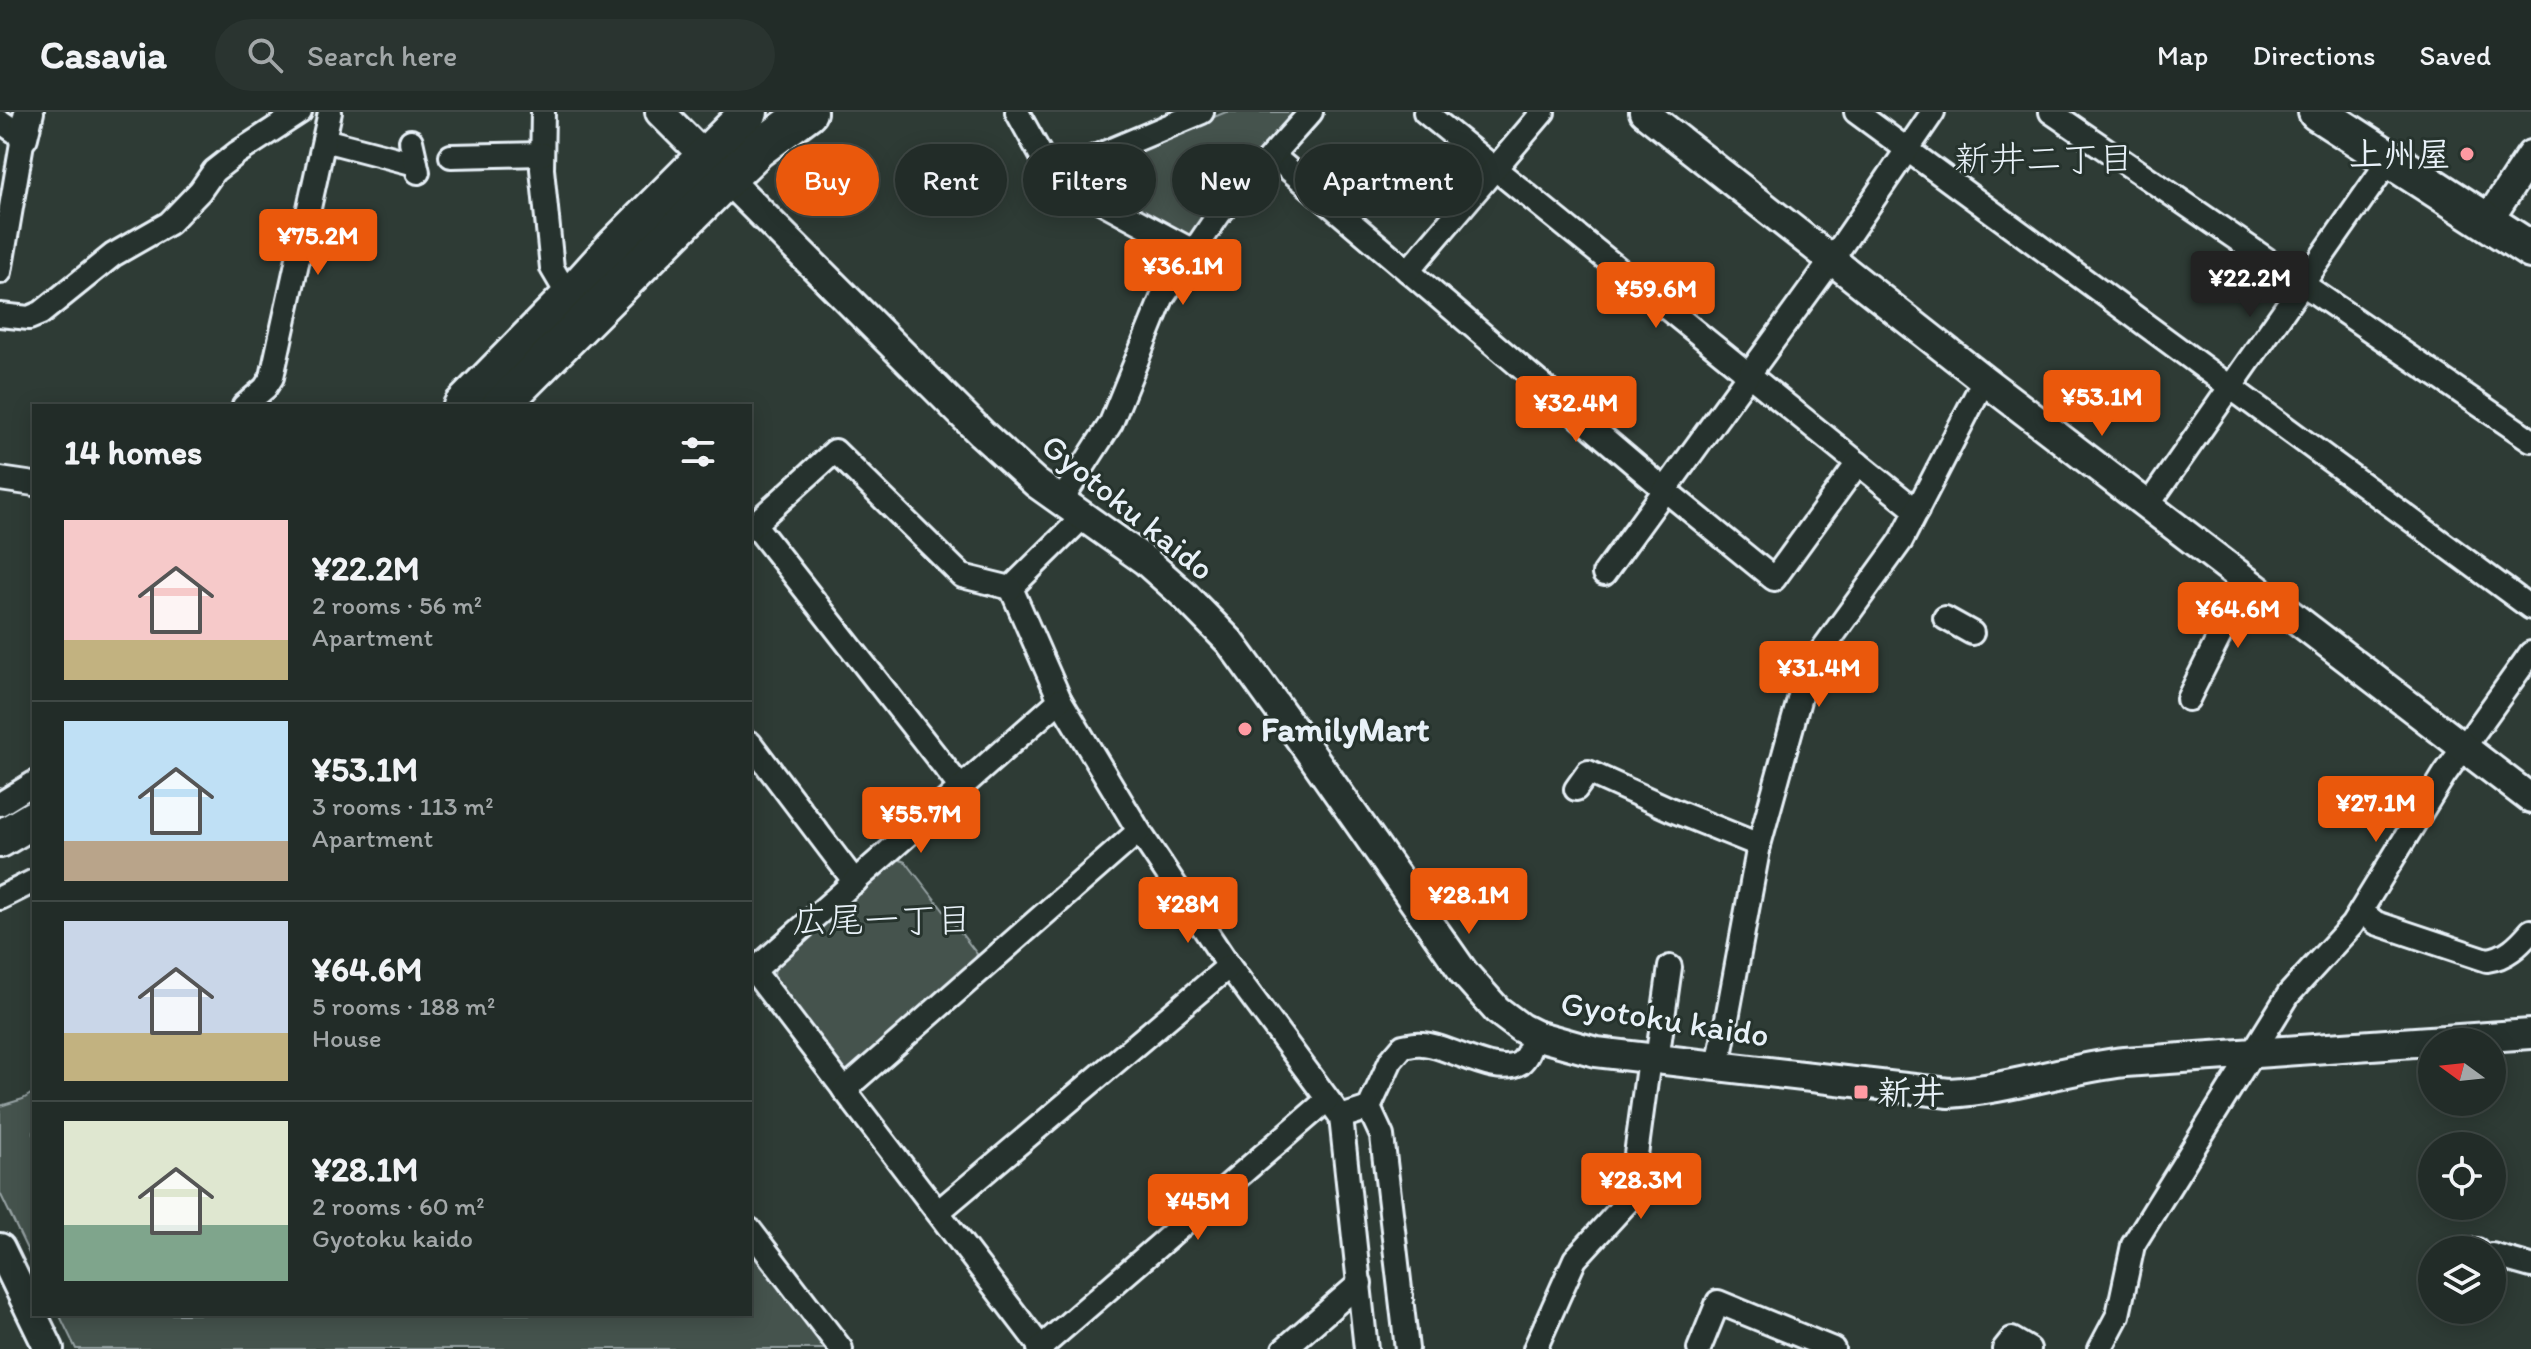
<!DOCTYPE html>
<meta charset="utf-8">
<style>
body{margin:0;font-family:Itim,"Klee One",sans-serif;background:#2a3430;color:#f1f3f6;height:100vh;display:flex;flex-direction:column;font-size:30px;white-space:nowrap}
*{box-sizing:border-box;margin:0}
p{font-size:26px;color:#a2a7a8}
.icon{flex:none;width:44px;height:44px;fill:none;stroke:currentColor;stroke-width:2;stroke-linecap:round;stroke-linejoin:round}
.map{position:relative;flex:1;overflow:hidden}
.details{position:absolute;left:32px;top:292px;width:720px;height:912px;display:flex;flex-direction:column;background:#222c28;border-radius:0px;box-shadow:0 4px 20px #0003,0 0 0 2px #3f4845}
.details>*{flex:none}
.banner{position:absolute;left:776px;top:32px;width:760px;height:72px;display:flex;gap:16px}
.needle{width:52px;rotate:285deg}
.controls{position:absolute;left:2418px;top:916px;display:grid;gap:16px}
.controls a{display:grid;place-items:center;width:88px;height:88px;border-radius:50%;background:#222c28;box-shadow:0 4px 20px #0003,0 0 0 2px #3f4845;font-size:40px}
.price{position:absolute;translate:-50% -68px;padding:0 18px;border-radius:8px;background:#ea580c;color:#fff;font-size:26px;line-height:52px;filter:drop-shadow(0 2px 4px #0008)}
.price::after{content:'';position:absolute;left:50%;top:48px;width:24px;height:18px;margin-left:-12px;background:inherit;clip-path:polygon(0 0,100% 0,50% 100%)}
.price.current{background:#222;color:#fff}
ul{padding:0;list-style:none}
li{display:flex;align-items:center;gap:24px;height:200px;padding:0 32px}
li+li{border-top:2px solid #3f4845}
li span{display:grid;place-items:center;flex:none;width:224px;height:160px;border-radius:0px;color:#555}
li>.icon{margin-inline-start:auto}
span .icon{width:96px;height:96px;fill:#fffc;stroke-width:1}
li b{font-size:34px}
h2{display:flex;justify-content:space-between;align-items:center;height:96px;padding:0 32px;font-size:34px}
.pill{padding:0 28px;border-radius:36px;background:#222c28;box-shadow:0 4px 20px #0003,0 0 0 2px #3f4845;font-size:28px;line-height:72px}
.pill.current{background:#ea580c;color:#fff}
header{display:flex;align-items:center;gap:48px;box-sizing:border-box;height:112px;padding:0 40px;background:#222c28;border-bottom:2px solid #3f4845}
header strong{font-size:38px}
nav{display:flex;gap:44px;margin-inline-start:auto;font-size:28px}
.search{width:560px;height:72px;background:#2a3430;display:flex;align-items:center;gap:20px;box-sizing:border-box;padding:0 28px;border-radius:44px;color:#a2a7a8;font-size:30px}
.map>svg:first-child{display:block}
.green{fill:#45524e;stroke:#96a2a3;stroke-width:2}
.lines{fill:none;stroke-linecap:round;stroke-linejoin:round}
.minor-casing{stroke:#e8f1f8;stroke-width:28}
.tertiary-casing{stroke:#e8f1f8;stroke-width:34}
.primary-casing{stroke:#e8f1f8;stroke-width:42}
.minor{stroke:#26332d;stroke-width:22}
.tertiary{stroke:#26332d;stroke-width:28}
.primary{stroke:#26332d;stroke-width:36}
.poi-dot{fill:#ff9aa2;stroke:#26332d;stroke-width:3}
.labels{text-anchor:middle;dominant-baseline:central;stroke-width:6;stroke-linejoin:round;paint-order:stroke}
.poi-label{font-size:34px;font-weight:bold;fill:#e8f1f8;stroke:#26332d;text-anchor:start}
.street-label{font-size:34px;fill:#e8f1f8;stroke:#26332d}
.neighbourhood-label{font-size:36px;fill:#e8f1f8;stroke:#26332d}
</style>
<header>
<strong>Casavia</strong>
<div class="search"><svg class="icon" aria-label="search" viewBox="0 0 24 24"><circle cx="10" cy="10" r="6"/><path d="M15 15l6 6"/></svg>Search here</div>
<nav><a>Map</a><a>Directions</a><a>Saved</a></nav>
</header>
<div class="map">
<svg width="2531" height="1237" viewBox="0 0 2531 1237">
<rect width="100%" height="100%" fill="#2e3b35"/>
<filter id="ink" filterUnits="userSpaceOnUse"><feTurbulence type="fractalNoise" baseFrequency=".0125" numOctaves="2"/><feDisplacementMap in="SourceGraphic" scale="16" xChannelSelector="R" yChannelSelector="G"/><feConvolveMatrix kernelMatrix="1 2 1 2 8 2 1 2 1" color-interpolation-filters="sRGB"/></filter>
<g filter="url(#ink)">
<g class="green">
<polygon points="1226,0 1298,0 1194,122 1183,122 1083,69 1084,60"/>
<polygon points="897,747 906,750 977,842 974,852 852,959 843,957 774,864 775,855"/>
<polygon points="34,980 34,1152 0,1081 0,994 23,987"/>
<polygon points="750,1134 827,1237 76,1237 59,1202 750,1202"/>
</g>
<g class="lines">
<g class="minor-casing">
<g id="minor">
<polyline points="543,0 542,57 552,156 569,185"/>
<polyline points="1017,0 1052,63 1193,139"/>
<polyline points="1425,0 1917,399"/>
<polyline points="1856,0 2531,496"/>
<polyline points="2051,0 2531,328"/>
<polyline points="0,9 23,25 0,160"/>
<polyline points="324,28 416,52"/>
<polyline points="411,29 418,60"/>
<polyline points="1272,43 1665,378 1774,467 1858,351"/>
<polyline points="451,44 542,42"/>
<polyline points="1052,63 1202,0"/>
<polyline points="1408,159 1543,0"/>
<polyline points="0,203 29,206 41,201 113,143 169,111 200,79 214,59 237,41 300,0"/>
<polyline points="244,294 265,276 272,265 330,0"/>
<polyline points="0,367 34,372"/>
<polyline points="1061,389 1111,311 1162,186 1219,102 1311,0"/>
<polyline points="2148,393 2390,47"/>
<path d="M1083,405L1011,476L1060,588L1139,719L1229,854L1341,1005L1369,996L1391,948L1403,934C1409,933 1416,931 1422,932C1449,933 1496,966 1520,951C1528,945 1531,932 1535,923"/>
<polyline points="754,412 961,676"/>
<polyline points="750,416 835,339 962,464 1011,476"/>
<polyline points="1604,462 1831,149 1933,0"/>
<polyline points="1945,506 1972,521"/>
<polyline points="2188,587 2247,469"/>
<polyline points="750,631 855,770"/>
<polyline points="1576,677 1588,660 1672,698 1759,733"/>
<polyline points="0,692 34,671"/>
<polyline points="0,786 34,769"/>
<path d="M2361,799L2376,811L2487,848C2506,846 2519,833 2531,819"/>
<polyline points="750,854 1042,1237"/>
<polyline points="750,862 1060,588"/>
<polyline points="1657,948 1670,855"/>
<polyline points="1718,955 1759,733 1807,559 1901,429 1984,268"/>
<polyline points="844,978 1139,719"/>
<polyline points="1369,996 1382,1024 1407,1237"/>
<polyline points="1341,1005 1366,1237"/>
<polyline points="938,1100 1229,854"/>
<polyline points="750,1118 841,1237"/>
<polyline points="2476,1138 2477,1138"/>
<polyline points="2492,1143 2531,1154"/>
<polyline points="1039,1237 1327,988"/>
<polyline points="1284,1237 1360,1171"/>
<polyline points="1535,1237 1575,1147 1630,1087 1649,947"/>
<polyline points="1699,1237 1718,1190 1833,1237"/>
<polyline points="2004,1237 2012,1227 2029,1237"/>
<polyline points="2100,1237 2118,1203 2133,1133 2289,882 2352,813 2444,663 2531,541"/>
</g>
</g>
<g class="tertiary-casing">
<g id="tertiary">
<path d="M660,0L981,321L1036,371L1146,449L1184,483L1230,530L1304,632L1464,861L1497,898L1521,916L1535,923L1596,940L1949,981C2008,978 2066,956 2125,950L2531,922"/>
<polyline points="1644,0 1984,268 2531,687"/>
<polyline points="23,25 29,0"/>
<polyline points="2487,110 2531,43"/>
<polyline points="0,1136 49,1237"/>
</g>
</g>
<g class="primary-casing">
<g id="primary">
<polyline points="2317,0 2531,138"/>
<polyline points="462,294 569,185 615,134 749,0"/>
<polyline points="500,294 727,67 758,37 808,0"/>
<polyline points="0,727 34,707"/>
</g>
</g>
<use href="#minor" class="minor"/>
<use href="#tertiary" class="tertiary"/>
<use href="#primary" class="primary"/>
</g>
</g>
<g class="poi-dot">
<circle cx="2467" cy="42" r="8"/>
<circle cx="1245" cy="617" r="8"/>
<rect x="1853" y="972" width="16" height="16" rx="4"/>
</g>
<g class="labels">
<g class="poi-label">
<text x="2451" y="42" text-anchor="end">上州屋</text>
<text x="1261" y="617">FamilyMart</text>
<text x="1877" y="980">新井</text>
</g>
<g class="street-label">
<text transform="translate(1128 395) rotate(39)">Gyotoku kaido</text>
<text transform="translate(1665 907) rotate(9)">Gyotoku kaido</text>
</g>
<g class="neighbourhood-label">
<text x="2044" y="46">新井二丁目</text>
<text x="882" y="807">広尾一丁目</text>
</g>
</g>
</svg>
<div class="controls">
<a><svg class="needle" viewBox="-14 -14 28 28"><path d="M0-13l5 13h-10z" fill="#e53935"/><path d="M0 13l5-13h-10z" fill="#a2a7a8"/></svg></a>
<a><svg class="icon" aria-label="locate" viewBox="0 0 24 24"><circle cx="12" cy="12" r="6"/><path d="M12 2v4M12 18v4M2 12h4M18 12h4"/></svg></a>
<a><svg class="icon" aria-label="layers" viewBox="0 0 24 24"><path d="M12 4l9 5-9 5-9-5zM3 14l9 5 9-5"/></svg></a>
</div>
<b class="price" style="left:318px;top:165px">¥75.2M</b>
<b class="price" style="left:1183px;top:195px">¥36.1M</b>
<b class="price current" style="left:2250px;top:207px">¥22.2M</b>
<b class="price" style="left:1656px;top:218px">¥59.6M</b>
<b class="price" style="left:2102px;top:326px">¥53.1M</b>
<b class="price" style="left:1576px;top:332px">¥32.4M</b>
<b class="price" style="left:2238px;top:538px">¥64.6M</b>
<b class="price" style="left:1819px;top:597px">¥31.4M</b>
<b class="price" style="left:2376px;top:732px">¥27.1M</b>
<b class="price" style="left:921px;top:743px">¥55.7M</b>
<b class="price" style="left:1469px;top:824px">¥28.1M</b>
<b class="price" style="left:1188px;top:833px">¥28M</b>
<b class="price" style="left:1641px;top:1109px">¥28.3M</b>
<b class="price" style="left:1198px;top:1130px">¥45M</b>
<div class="banner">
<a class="pill current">Buy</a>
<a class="pill">Rent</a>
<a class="pill">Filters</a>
<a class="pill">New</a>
<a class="pill">Apartment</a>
</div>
<section class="details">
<h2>14 homes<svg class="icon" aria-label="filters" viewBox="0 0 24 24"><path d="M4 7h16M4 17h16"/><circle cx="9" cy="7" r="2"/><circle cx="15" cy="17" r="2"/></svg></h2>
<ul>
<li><span style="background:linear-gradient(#f6c9c9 75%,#c2b280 0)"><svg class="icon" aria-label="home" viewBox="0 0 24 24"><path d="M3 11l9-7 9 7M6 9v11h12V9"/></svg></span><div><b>¥22.2M</b><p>2 rooms · 56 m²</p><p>Apartment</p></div></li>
<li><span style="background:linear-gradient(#bfe0f5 75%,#b9a48a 0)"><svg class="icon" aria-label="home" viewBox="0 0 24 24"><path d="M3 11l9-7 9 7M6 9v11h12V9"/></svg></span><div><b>¥53.1M</b><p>3 rooms · 113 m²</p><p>Apartment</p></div></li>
<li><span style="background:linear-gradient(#c9d6e8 70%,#c2b280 0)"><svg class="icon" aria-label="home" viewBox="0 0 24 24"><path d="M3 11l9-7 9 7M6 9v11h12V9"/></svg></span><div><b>¥64.6M</b><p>5 rooms · 188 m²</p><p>House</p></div></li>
<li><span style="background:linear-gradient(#dfe7d0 65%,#7fa58c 0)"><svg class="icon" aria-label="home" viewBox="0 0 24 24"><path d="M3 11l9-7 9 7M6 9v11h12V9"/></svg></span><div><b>¥28.1M</b><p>2 rooms · 60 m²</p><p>Gyotoku kaido</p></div></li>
</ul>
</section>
</div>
